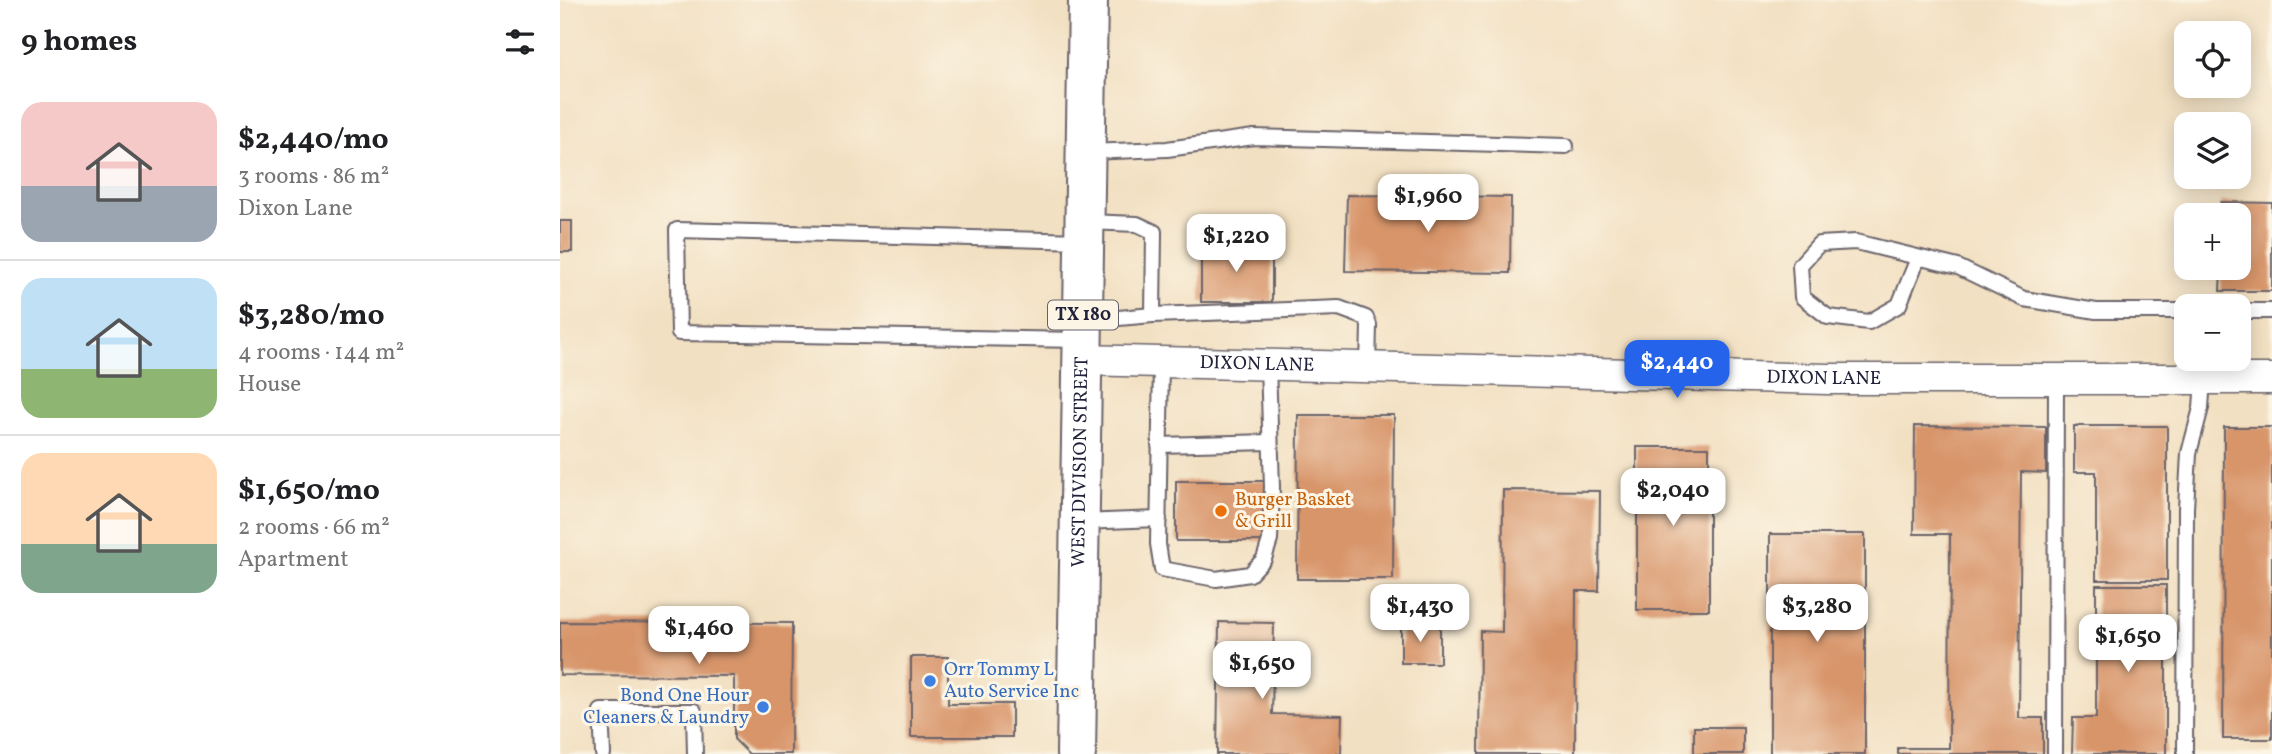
<!DOCTYPE html>
<meta charset="utf-8">
<style>
body{margin:0;font-family:Vollkorn,serif;background:#f2f2f2;color:#202124;height:100vh;display:flex;flex-direction:column;font-size:26px;white-space:nowrap}
*{box-sizing:border-box;margin:0}
p{font-size:23px;color:#757577}
.icon{flex:none;width:38px;height:38px;fill:none;stroke:currentColor;stroke-width:2;stroke-linecap:round;stroke-linejoin:round}
.map{position:relative;flex:1;overflow:hidden}
.panel{display:flex;flex-direction:column;background:#fff;width:560px}
.panel>*{flex:none}
.fabs{position:absolute;left:1614px;top:21px;display:grid;gap:14px}
.fabs a{display:grid;place-items:center;width:77px;height:77px;border-radius:14px;background:#fff;box-shadow:0 4px 18px #0003;font-size:35px}
.price{position:absolute;translate:-50% -60px;padding:0 16px;border-radius:14px;background:#fff;color:#222;font-size:23px;line-height:46px;filter:drop-shadow(0 2px 4px #0008)}
.price::after{content:'';position:absolute;left:50%;top:42px;width:21px;height:16px;margin-left:-10px;background:inherit;clip-path:polygon(0 0,100% 0,50% 100%)}
.price.on{background:#2563eb;color:#fff}
ul{padding:0;list-style:none}
li{display:flex;align-items:center;gap:21px;height:175px;padding:0 21px}
li+li{border-top:2px solid #e0e0e0}
li span{display:grid;place-items:center;flex:none;width:196px;height:140px;border-radius:21px;color:#555}
li>.icon{margin-inline-start:auto}
span .icon{width:84px;height:84px;fill:#fffc;stroke-width:1}
li b{font-size:30px}
h2{display:flex;justify-content:space-between;align-items:center;height:84px;padding:0 21px;font-size:30px}
main{display:flex;flex:1;min-height:0}
.map>svg:first-child{display:block}
.building{fill:#d8956b}
.lines{fill:none;stroke-linecap:round;stroke-linejoin:round}
.lane-casing{stroke:#6b646a;stroke-width:18}
.street-casing{stroke:#6b646a;stroke-width:33}
.primary-casing{stroke:#6b646a;stroke-width:42}
.lane{stroke:#fff;stroke-width:14}
.street{stroke:#fff;stroke-width:30}
.primary{stroke:#fff;stroke-width:38}
.food-dot{fill:#e8710a;stroke:#fcf5e5;stroke-width:2.5}
.shop-dot{fill:#3f7fe0;stroke:#fcf5e5;stroke-width:2.5}
.labels{text-anchor:middle;dominant-baseline:central;stroke-width:6;stroke-linejoin:round;paint-order:stroke}
.shield{fill:#fcf5e5;stroke:#63616e;stroke-width:2}
.shield-label{font-size:18px;font-weight:bold;fill:#22223b}
.street-label{font-size:19px;fill:#22223b;stroke:#fcf5e5}
.food-label{font-size:19px;fill:#c56008;stroke:#fcf5e5;text-anchor:start}
.shop-label{font-size:19px;fill:#366cbe;stroke:#fcf5e5;text-anchor:start}
</style>
<main>
<section class="panel">
<h2>9 homes<svg class="icon" aria-label="filters" viewBox="0 0 24 24"><path d="M4 7h16M4 17h16"/><circle cx="9" cy="7" r="2"/><circle cx="15" cy="17" r="2"/></svg></h2>
<ul>
<li><span style="background:linear-gradient(#f6c9c9 60%,#9aa5b1 0)"><svg class="icon" aria-label="home" viewBox="0 0 24 24"><path d="M3 11l9-7 9 7M6 9v11h12V9"/></svg></span><div><b>$2,440/mo</b><p>3 rooms · 86 m²</p><p>Dixon Lane</p></div></li>
<li><span style="background:linear-gradient(#bfe0f5 65%,#8fb573 0)"><svg class="icon" aria-label="home" viewBox="0 0 24 24"><path d="M3 11l9-7 9 7M6 9v11h12V9"/></svg></span><div><b>$3,280/mo</b><p>4 rooms · 144 m²</p><p>House</p></div></li>
<li><span style="background:linear-gradient(#ffd9b3 65%,#7fa58c 0)"><svg class="icon" aria-label="home" viewBox="0 0 24 24"><path d="M3 11l9-7 9 7M6 9v11h12V9"/></svg></span><div><b>$1,650/mo</b><p>2 rooms · 66 m²</p><p>Apartment</p></div></li>
</ul>
</section>
<div class="map">
<svg width="1712" height="754" viewBox="0 0 1712 754">
<rect width="100%" height="100%" fill="#fcf5e5"/>
<filter id="ink" filterUnits="userSpaceOnUse"><feTurbulence type="fractalNoise" baseFrequency=".0143" numOctaves="2"/><feDisplacementMap in="SourceGraphic" scale="14" xChannelSelector="R" yChannelSelector="G"/><feConvolveMatrix kernelMatrix="1 2 1 2 8 2 1 2 1" color-interpolation-filters="sRGB"/></filter>
<filter id="wash" filterUnits="userSpaceOnUse"><feTurbulence type="fractalNoise" baseFrequency=".00686" numOctaves="4" result="noise"/><feDisplacementMap in="SourceGraphic" scale="28" xChannelSelector="R" yChannelSelector="G"/><feGaussianBlur stdDeviation="1.57" result="paint"/><feColorMatrix in="noise" values="0 0 0 0 0 0 0 0 0 0 0 0 0 0 0 0 0 1.4 0 .05"/><feComposite in="paint" operator="in"/></filter>
<g filter="url(#wash)">
<rect width="100%" height="100%" fill="#f2e0c2"/>
<g id="blocks">
<g class="building">
<polygon points="787,195 951,197 950,273 785,271"/>
<polygon points="1661,202 1712,203 1712,291 1660,291 1661,268 1678,268 1678,215 1661,215"/>
<rect x="0" y="221" width="12" height="31"/>
<rect x="641" y="247" width="71" height="55"/>
<polygon points="738,415 834,415 833,579 737,579"/>
<polygon points="1355,426 1486,427 1486,473 1461,472 1459,718 1483,718 1483,754 1338,754 1338,748 1389,748 1390,534 1354,534"/>
<polygon points="1514,426 1607,426 1607,580 1536,580 1536,472 1514,472"/>
<polygon points="1664,427 1712,427 1712,739 1663,739"/>
<rect x="1077" y="447" width="72" height="163"/>
<rect x="616" y="481" width="91" height="60"/>
<polygon points="943,490 1040,491 1039,591 1016,591 1015,754 919,754 920,631 942,632"/>
<rect x="1210" y="534" width="95" height="220"/>
<polygon points="1536,585 1606,585 1606,754 1512,754 1513,718 1536,718"/>
<polygon points="0,622 232,623 231,754 189,754 174,739 174,676 0,675"/>
<polygon points="659,622 714,623 712,714 782,715 781,754 657,754"/>
<rect x="841" y="626" width="39" height="37"/>
<polygon points="351,657 388,657 388,704 452,704 452,737 351,737"/>
<rect x="1134" y="727" width="49" height="27"/>
</g>
</g>
</g>
<g filter="url(#ink)">
<use href="#blocks" fill-opacity="0" stroke="#6b646a" stroke-width="2"/>
<g class="lines">
<g class="lane-casing">
<g id="lane">
<polyline points="527,152 607,149 694,137 1006,146"/>
<polyline points="1358,258 1339,305 1309,322 1268,317 1242,297 1240,265 1259,244 1296,242 1398,267 1464,299 1536,311 1626,311"/>
<polyline points="1678,311 1712,311"/>
<polyline points="593,315 779,308 806,318 809,325 808,367"/>
<polyline points="524,321 593,315 594,232 577,224 527,222"/>
<polyline points="521,340 119,333 117,230 522,241"/>
<polyline points="601,362 598,544 602,569 656,579 690,574 704,559 710,540 712,487 708,365"/>
<polyline points="599,445 710,442"/>
<polyline points="520,522 599,519"/>
<polyline points="43,754 41,711 134,711 135,754"/>
<polyline points="1495,754 1496,379"/>
<polyline points="1625,754 1626,509 1629,453 1641,408 1643,379"/>
</g>
</g>
<g class="street-casing">
<g id="street">
<path id="s1" d="M522,360L1267,379H1712"/>
</g>
</g>
<g class="primary-casing">
<g id="primary">
<path id="s2" d="M516,754L528,0"/>
</g>
</g>
<use href="#lane" class="lane"/>
<use href="#street" class="street"/>
<use href="#primary" class="primary"/>
</g>
</g>
<circle class="food-dot" cx="661" cy="511" r="7"/>
<g class="shop-dot">
<circle cx="370" cy="681" r="7"/>
<circle cx="203" cy="707" r="7"/>
</g>
<g class="labels">
<rect class="shield" x="488" y="300.5" width="70" height="29" rx="5"/>
<g class="shield-label">
<text x="523" y="315">TX 180</text>
</g>
<g class="street-label">
<text stroke="none"><textPath href="#s1" startOffset="175">DIXON LANE</textPath></text>
<text stroke="none"><textPath href="#s1" startOffset="742">DIXON LANE</textPath></text>
<text stroke="none"><textPath href="#s2" startOffset="292">WEST DIVISION STREET</textPath></text>
</g>
<g class="food-label">
<text x="675" y="500">Burger Basket<tspan x="675" dy="22">&amp; Grill</tspan></text>
</g>
<g class="shop-label">
<text x="384" y="670">Orr Tommy L<tspan x="384" dy="22">Auto Service Inc</tspan></text>
<text x="189" y="696" text-anchor="end">Bond One Hour<tspan x="189" dy="22">Cleaners &amp; Laundry</tspan></text>
</g>
</g>
</svg>
<div class="fabs">
<a><svg class="icon" aria-label="locate" viewBox="0 0 24 24"><circle cx="12" cy="12" r="6"/><path d="M12 2v4M12 18v4M2 12h4M18 12h4"/></svg></a>
<a><svg class="icon" aria-label="layers" viewBox="0 0 24 24"><path d="M12 4l9 5-9 5-9-5zM3 14l9 5 9-5"/></svg></a>
<a>+</a>
<a>−</a>
</div>
<b class="price" style="left:868px;top:234px">$1,960</b>
<b class="price" style="left:676px;top:274px">$1,220</b>
<b class="price on" style="left:1117px;top:400px">$2,440</b>
<b class="price" style="left:1113px;top:528px">$2,040</b>
<b class="price" style="left:860px;top:644px">$1,430</b>
<b class="price" style="left:1257px;top:644px">$3,280</b>
<b class="price" style="left:139px;top:666px">$1,460</b>
<b class="price" style="left:1568px;top:674px">$1,650</b>
<b class="price" style="left:702px;top:701px">$1,650</b>
</div>
</main>
